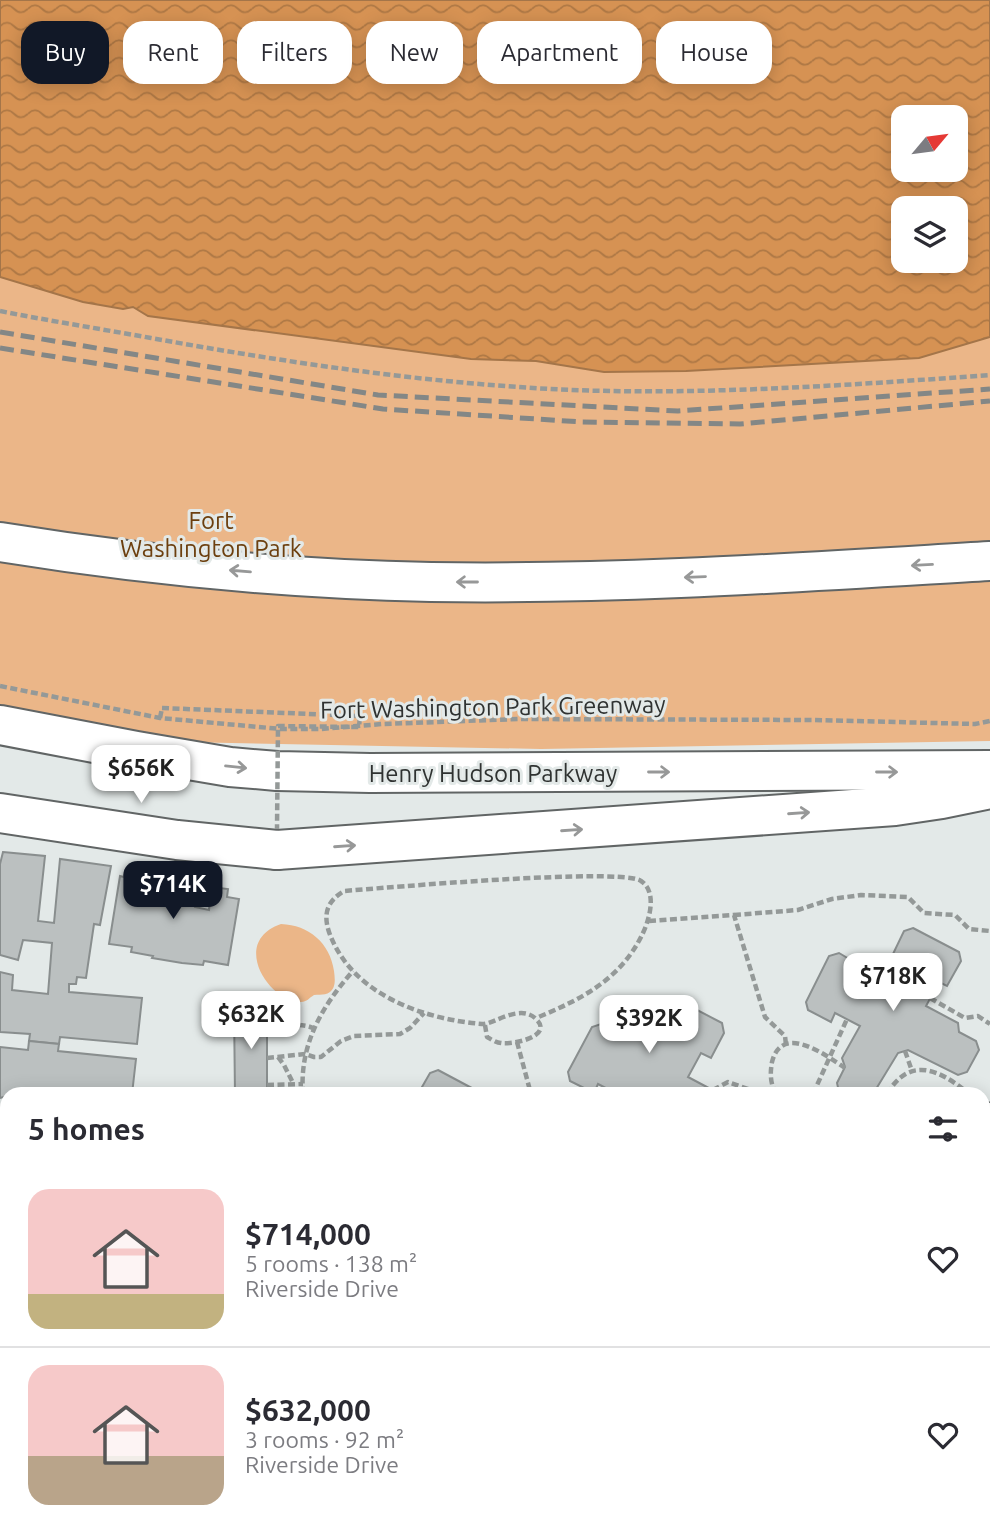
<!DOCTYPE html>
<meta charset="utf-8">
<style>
body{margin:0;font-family:Ubuntu,sans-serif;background:#f2f2f3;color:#2b2b33;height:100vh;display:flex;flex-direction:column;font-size:26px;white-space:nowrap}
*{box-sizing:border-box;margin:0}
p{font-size:23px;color:#7c7c81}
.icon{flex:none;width:38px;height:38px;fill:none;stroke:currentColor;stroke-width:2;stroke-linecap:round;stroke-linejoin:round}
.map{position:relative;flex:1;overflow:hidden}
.sheet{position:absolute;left:0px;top:1087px;width:990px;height:450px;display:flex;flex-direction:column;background:#fff;border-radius:21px 21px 0 0;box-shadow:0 4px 18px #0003}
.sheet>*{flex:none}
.banner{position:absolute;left:21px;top:21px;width:948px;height:63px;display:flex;gap:14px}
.needle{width:46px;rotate:61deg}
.tools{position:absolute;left:891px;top:105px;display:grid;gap:14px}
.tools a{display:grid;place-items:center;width:77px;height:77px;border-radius:14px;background:#fff;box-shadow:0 4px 18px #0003;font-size:35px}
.price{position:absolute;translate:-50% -60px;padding:0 16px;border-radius:14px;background:#fff;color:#222;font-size:23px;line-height:46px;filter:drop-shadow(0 2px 4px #0008)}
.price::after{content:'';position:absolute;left:50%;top:42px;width:21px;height:16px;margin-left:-10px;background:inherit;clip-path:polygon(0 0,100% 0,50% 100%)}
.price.on{background:#111827;color:#fff}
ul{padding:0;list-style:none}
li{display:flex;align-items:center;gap:21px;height:175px;padding:0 28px}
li+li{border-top:2px solid #e1e1e2}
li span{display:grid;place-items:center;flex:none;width:196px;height:140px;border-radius:21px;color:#555}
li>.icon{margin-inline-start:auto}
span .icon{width:84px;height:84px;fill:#fffc;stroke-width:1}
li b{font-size:30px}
h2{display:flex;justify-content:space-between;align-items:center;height:84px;padding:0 28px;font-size:30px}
.tag{padding:0 24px;border-radius:21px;background:#fff;box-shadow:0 4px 18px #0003;font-size:24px;line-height:63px}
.tag.on{background:#111827;color:#fff}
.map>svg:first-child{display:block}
.park{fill:#ebb688}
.water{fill:url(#water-waves);stroke:#a47549;stroke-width:2;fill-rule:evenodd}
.building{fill:#bbc0c0;stroke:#898e8e;stroke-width:2}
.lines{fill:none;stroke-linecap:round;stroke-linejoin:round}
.minor-casing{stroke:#616565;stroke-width:35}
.major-casing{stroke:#616565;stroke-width:42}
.highway-casing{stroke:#616565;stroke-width:42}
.path{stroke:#949998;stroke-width:4.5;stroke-dasharray:7 3.5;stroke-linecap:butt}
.minor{stroke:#fff;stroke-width:32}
.major{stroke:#fff;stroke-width:38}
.highway{stroke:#fff;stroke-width:38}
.rail{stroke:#838786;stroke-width:5;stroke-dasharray:14 7;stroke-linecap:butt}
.path-bridge{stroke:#949998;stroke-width:4.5;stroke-dasharray:7 3.5;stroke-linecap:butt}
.oneway{stroke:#979898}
.labels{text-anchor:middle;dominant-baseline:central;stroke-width:6;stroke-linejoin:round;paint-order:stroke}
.park-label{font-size:24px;fill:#6c3f0e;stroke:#e3e9e8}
.street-label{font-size:24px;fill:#2f3231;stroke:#e3e9e8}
</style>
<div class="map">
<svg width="990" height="1535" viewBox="0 0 990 1535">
<defs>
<pattern id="water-waves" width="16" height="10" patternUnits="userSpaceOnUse" patternTransform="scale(1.75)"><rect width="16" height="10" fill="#d69253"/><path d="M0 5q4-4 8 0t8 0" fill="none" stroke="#ae7845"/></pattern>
</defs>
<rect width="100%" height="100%" fill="#e3e9e8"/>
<g class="park">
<polygon points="0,277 83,302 123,309 133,307 149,316 471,359 536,361 604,372 686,371 919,358 990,337 990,741 541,749 182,742 0,709"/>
<path d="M281,924C309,925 330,943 334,971C335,979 336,987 330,992C325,996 320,994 314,995C309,998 307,1002 301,1002C270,1003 229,942 281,924Z"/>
</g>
<path class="water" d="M0,0H990V337L919,358L686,371L604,372L536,361L471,359L148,316L133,307L123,309L83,302L0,277ZM903,117H956V170H903ZM903,208H956V261H903Z"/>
<g class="building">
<polygon points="3,852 45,856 38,921 54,923 60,859 111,866 100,925 94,924 86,978 77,977 76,984 69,984 69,992 142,998 137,1044 60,1037 59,1044 29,1041 30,1034 0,1032 0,972 13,975 12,990 48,994 52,943 23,940 18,960 0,955 0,864"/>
<polygon points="125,872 198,885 195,907 209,910 212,887 228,889 227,897 239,899 228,965 204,961 203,965 182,963 152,958 153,956 131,952 132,947 109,944 120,876 124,877"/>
<polygon points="913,928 959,952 961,961 947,986 939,982 926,1006 958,1023 959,1032 976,1041 979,1050 967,1072 958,1075 908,1050 898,1053 873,1094 841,1094 839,1092 837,1083 845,1067 842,1058 860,1026 835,1013 831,1022 808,1010 806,1002 829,956 839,953 861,966 856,975 871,983 894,975 902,961 892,956 904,931"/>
<polygon points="676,999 722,1023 724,1033 711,1058 701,1053 688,1077 720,1094 617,1094 598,1084 594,1093 570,1081 568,1072 592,1027 601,1024 630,1040 652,1034 667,1002"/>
<polygon points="234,1008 267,1008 267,1094 235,1094"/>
<polygon points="29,1041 59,1044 58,1051 136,1059 132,1094 30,1094 29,1089 7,1094 7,1096 0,1098 0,1047 28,1050"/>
<polygon points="438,1070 483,1094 418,1094 430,1073"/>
<polygon points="3,1127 7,1140 7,1195 0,1197 0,1128"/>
<polygon points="990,1176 990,1233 984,1235 984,1178"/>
<polygon points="988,1318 990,1325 990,1441 984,1443 984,1320"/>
<polygon points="7,1407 7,1481 0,1465 0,1408"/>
<polygon points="7,1486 7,1530 17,1530 10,1531 11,1535 0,1535 0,1488"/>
<polygon points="23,1530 61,1530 39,1535 24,1535"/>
<polygon points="185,1530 203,1530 204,1535 165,1535"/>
<polygon points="218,1530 331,1530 324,1531 325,1535 220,1535"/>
<polygon points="339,1530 477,1530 478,1535 341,1535"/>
<rect x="532" y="1530" width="80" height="5"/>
<polygon points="657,1530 692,1530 677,1535 658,1535"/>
</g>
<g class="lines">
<g class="minor-casing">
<g id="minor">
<polyline points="984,1119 990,1119"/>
<polyline points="984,1279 990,1277"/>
<polyline points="0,1372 7,1372"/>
<polyline points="984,1492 990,1490"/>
<polyline points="636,1530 638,1535"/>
<polyline points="825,1535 845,1530"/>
</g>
</g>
<g class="major-casing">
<g id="major">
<polyline points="0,813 177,840 277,850"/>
<polyline points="0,1296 7,1307"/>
<polyline points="116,1530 118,1535"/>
</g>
</g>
<g class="highway-casing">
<g id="highway">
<path d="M0,542C142,565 287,579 431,582C617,585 804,572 990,561"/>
<polyline points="0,725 136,751 230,767 277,771 370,773 990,770"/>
<polyline points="277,850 895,806 942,799 990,789"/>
</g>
</g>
<g class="path">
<path d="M0,311C50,321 101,329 151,338C290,363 431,384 572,390C711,395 851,385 990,375"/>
<polyline points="0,686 160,718 281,729 321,729 382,724 520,719 813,720 975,724 990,721"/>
<polyline points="160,718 162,708"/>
<polyline points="734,915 798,910 832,899 861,895 908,897 924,913 955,915 969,929 990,931"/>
<polyline points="649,921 734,915 765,1017 785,1036 786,1045"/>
<polyline points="930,998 965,1018 978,1016 990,1024"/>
<path d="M485,1025L487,1037C491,1039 496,1043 501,1043C511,1045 553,1037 537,1020C521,1002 493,1025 482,1024C422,1019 351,994 329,932C323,914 327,901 344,891C383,888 622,867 641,881C658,892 649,921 642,935C620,980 580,1000 536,1018"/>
<path d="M267,1027C282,1027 300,1022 313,1028"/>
<polyline points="517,1042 531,1094"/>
<polyline points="905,1051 912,1071"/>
<polyline points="278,1057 284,1065 293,1083"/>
<polyline points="267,1058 305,1054 314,1057 321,1057 341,1041 354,1036 400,1034 410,1028 424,1013"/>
<polyline points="267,1085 303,1084"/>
<polyline points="713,1090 728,1082 762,1094"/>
<path d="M303,1094C299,1045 322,1006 353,971"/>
<polyline points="608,1094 610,1090"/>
<path d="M776,1094C770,1083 770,1073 772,1062C782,1022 827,1056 845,1068"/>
<polyline points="813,1094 847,1019"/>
<path d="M887,1094C910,1055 940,1070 968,1093"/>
<polyline points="509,1535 509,1530"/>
</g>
<use href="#minor" class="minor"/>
<use href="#major" class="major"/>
<use href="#highway" class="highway"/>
<g class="rail">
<polyline points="0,332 378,395 678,411 990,389"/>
<polyline points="0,348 383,409 582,422 740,424 990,401"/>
</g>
<polyline class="path-bridge" points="162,708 360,716 359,727 278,726 277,829"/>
</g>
<defs><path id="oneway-shaft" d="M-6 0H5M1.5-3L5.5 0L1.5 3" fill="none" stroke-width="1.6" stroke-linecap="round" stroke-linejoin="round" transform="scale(1.75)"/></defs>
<g class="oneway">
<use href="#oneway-shaft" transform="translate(922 565) rotate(177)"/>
<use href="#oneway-shaft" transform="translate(240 571) rotate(-175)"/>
<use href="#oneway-shaft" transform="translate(695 577) rotate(178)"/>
<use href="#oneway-shaft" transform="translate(467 582) rotate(-180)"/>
<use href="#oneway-shaft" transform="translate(236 767) rotate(6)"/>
<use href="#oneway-shaft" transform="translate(659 772)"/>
<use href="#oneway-shaft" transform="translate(887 772)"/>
<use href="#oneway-shaft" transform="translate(799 813) rotate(-4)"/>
<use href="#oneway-shaft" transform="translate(572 830) rotate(-4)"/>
<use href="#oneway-shaft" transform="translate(345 846) rotate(-4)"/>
</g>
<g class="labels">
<g class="park-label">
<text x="211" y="520">Fort<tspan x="211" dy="28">Washington Park</tspan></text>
</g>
<g class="street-label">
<text transform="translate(493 707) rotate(-1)">Fort Washington Park Greenway</text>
<text x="493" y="773">Henry Hudson Parkway</text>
</g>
</g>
</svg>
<div class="tools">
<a><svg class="needle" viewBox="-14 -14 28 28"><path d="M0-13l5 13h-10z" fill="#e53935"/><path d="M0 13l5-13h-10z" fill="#7c7c81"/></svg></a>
<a><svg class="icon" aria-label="layers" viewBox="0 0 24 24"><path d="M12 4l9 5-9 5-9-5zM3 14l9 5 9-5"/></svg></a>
</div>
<b class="price" style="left:141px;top:805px">$656K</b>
<b class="price on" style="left:173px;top:921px">$714K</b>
<b class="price" style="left:893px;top:1013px">$718K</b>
<b class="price" style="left:251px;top:1051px">$632K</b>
<b class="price" style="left:649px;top:1055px">$392K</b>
<div class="banner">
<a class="tag on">Buy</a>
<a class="tag">Rent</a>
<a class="tag">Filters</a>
<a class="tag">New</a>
<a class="tag">Apartment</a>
<a class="tag">House</a>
</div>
<section class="sheet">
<h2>5 homes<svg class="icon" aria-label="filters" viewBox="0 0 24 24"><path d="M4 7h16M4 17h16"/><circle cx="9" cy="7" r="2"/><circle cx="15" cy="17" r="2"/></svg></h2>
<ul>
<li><span style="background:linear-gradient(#f6c9c9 75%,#c2b280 0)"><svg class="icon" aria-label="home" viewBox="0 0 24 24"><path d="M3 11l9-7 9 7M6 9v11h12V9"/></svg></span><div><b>$714,000</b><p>5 rooms · 138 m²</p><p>Riverside Drive</p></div><svg class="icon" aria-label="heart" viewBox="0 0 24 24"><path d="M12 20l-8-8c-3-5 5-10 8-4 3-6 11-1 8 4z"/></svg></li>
<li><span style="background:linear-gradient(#f6c9c9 65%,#b9a48a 0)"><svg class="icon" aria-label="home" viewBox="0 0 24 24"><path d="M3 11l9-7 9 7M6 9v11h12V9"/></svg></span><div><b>$632,000</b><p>3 rooms · 92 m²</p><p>Riverside Drive</p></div><svg class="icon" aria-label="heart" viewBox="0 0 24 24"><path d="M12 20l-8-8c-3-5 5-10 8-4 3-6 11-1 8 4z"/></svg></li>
</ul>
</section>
</div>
